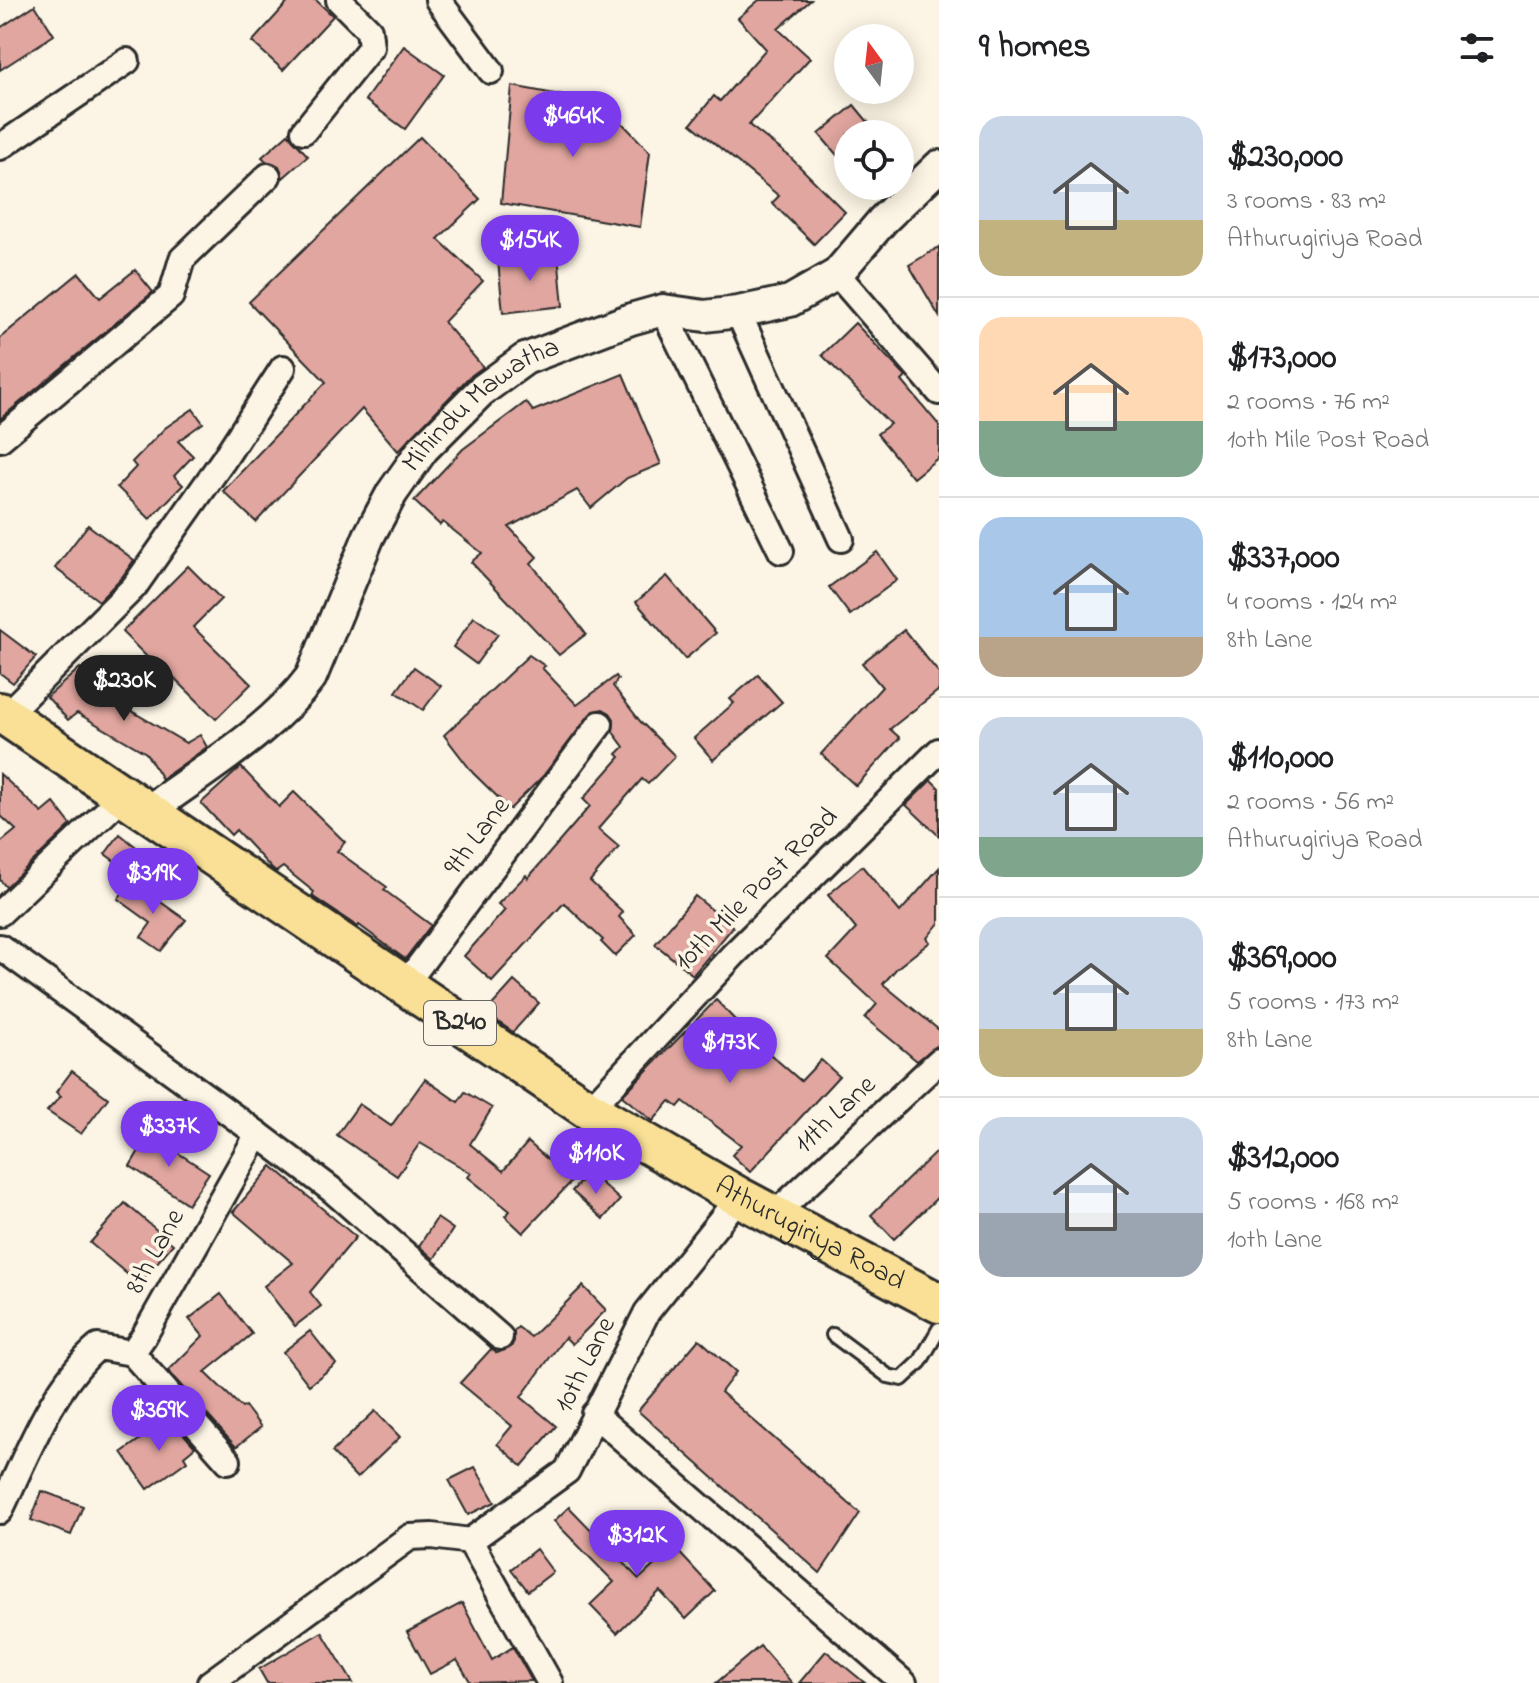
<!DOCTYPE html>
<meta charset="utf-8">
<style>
body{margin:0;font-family:"Indie Flower",sans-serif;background:#f6f6f6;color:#202124;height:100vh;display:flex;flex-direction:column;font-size:30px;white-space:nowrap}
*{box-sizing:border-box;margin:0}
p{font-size:26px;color:#757577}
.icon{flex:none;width:44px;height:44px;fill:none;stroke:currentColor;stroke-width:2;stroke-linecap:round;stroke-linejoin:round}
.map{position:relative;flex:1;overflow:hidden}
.panel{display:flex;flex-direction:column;background:#fff;width:600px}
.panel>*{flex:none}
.needle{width:52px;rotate:345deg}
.controls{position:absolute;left:834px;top:24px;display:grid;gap:16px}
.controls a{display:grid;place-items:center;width:80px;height:80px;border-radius:50%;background:#fff;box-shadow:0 4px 20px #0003;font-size:40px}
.price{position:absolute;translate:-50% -68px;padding:0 18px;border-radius:28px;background:#7c3aed;color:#fff;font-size:26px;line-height:52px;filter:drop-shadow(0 2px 4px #0008)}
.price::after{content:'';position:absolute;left:50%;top:48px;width:24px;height:18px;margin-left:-12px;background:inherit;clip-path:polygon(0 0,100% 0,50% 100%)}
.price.on{background:#222;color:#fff}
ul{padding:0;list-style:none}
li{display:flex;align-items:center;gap:24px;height:200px;padding:0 40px}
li+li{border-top:2px solid #e0e0e0}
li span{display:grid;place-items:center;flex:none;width:224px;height:160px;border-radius:24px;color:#555}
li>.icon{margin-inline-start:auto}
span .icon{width:96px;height:96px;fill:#fffc;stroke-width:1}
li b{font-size:34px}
h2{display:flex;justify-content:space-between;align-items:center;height:96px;padding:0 40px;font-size:34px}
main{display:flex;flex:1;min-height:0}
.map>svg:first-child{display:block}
.building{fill:#e1a69f;stroke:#2b2b2b;stroke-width:2}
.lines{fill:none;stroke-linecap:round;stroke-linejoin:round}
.service-casing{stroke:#2b2b2b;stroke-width:18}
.minor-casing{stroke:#2b2b2b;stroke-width:30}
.tertiary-casing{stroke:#2b2b2b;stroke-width:36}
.primary-casing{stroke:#2b2b2b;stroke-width:44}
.service{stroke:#fcf5e5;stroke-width:12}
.minor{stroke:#fcf5e5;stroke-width:24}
.tertiary{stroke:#fcf5e5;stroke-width:30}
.primary{stroke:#f9e096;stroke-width:38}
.labels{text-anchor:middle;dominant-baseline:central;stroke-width:7;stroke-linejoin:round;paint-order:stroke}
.shield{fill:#fcf5e5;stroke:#6a6863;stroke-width:2}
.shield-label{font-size:26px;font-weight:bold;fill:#2b2b2b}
.street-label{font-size:28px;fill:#2b2b2b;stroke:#fcf5e5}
</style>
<main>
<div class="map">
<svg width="939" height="1683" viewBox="0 0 939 1683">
<rect width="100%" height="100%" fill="#fcf5e5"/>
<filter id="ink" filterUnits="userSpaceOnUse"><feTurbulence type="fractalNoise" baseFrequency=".0125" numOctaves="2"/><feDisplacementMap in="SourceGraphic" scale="16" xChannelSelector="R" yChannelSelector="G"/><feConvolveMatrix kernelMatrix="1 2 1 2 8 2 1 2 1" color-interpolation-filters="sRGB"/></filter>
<g filter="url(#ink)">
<g class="building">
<polygon points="290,0 316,0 333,16 283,70 252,42"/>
<polygon points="759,0 811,0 778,29 810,58 749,125 789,156 845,212 814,244 772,203 779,196 691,124 714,96 720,101 766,49 738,18"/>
<polygon points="35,5 54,35 0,70 0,28"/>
<polygon points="404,46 444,75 405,129 365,100"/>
<polygon points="512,86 603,103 650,152 640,227 501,203"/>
<polygon points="854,105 878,134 848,134 848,168 819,134"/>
<polygon points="288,134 308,156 283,178 279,166 266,161 262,157"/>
<polygon points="420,137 480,199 438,239 483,281 444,322 483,367 468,378 398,451 362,409 256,522 223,491 326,382 249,302"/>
<polygon points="939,247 939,316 909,265"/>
<polygon points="558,254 563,306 503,313 498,260"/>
<polygon points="135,270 153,292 0,419 0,338 79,273 100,298"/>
<polygon points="855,323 906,377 902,381 939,425 939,457 913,478 877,434 890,424 822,355"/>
<polygon points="623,374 661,464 627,478 591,508 577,490 509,527 537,557 531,563 586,634 559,655 471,562 482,553 443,522 440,525 414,501 463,449 526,402 533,411"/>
<polygon points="193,409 203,423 178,441 193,456 174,476 183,485 150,519 117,487 136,467 132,462 165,428"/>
<polygon points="88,525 134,560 122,577 99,601 55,568"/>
<polygon points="877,552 897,580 850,615 829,587"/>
<polygon points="188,566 221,599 193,627 251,684 216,719 158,662 155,665 122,632"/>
<polygon points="667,576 716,633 685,659 636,602"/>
<polygon points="474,617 498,634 476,664 453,647"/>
<polygon points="0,630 36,657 13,683 0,673"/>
<polygon points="904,630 939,673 939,690 890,729 900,738 856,786 821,754 882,687 862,663"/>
<polygon points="529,655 545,666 542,668 577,705 616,676 618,679 613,686 640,721 675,756 648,784 642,779 598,829 619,847 590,881 623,912 619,917 636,935 615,956 601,942 603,940 564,903 492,981 464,956 505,910 498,904 526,875 528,878 590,806 583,799 620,757 617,754 624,747 613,732 614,719 610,713 603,709 593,711 543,776 510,809 473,773 444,735"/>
<polygon points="414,667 441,686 423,710 396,692"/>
<polygon points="80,668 106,696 186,743 200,735 207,747 162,779 146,753 77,713 68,720 47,697"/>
<polygon points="758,675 782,702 713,760 694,738 734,703 730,699"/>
<polygon points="241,767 279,807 294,792 345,842 337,851 387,887 384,890 431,925 405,959 359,925 358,927 312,896 314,892 283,867 276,872 272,869 236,830 231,835 201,803"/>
<polygon points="0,774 42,813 54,803 71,825 6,887 0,880 0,843 16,830 0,815"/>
<polygon points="931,780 939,788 939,836 906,805"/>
<polygon points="120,834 160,866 144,883 105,854"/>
<polygon points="862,866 900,912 939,868 939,923 927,938 930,942 897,968 883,984 939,1030 939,1044 917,1061 865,1018 877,1004 828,959 856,929 828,895"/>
<polygon points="131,881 186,920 161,951 141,937 151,923 118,899"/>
<polygon points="695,896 733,927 693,975 655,944"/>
<polygon points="514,981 539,1003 513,1032 485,1013"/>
<polygon points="716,1000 755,1041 801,1081 821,1060 839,1076 750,1172 732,1155 741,1145 683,1101 678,1107 670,1101 653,1121 622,1096"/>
<polygon points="72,1071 108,1098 81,1134 47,1111 61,1096 56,1092"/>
<polygon points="425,1079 458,1102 465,1092 492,1108 470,1144 503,1171 528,1142 572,1181 523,1233 505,1216 510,1211 468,1177 471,1173 420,1143 397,1176 337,1135 359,1104 391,1126"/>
<polygon points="149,1134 209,1173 188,1204 130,1166"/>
<polygon points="939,1149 939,1196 894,1239 871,1215"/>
<polygon points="272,1166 356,1237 310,1292 321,1306 295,1326 264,1286 293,1263 233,1212"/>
<polygon points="589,1172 620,1200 603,1219 572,1191"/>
<polygon points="125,1203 173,1244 139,1284 90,1243"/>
<polygon points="437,1218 453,1229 434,1259 419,1246"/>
<polygon points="583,1286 606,1310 572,1344 565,1337 521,1397 556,1426 522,1466 497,1444 512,1426 460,1383 491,1349 497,1353 511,1347 514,1341 514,1331 518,1327 531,1337"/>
<polygon points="221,1294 252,1334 205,1372 242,1408 245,1406 261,1427 236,1447 168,1371 203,1336 189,1319"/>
<polygon points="310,1331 336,1364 309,1385 283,1352"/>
<polygon points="699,1339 736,1372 721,1392 860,1513 820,1573 638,1411"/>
<polygon points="163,1411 195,1447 184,1456 187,1461 148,1489 122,1452 167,1420 162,1412"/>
<polygon points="375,1411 400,1437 357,1478 332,1452"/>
<polygon points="475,1467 495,1502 468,1515 449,1480"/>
<polygon points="42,1491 83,1506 71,1535 31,1520"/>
<polygon points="569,1507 639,1579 674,1547 715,1591 686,1619 660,1591 617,1633 590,1605 614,1582 554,1521"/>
<polygon points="536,1549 553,1572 528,1591 511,1569"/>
<polygon points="462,1603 492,1660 513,1647 532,1681 471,1683 457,1660 430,1674 407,1632"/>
<polygon points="322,1632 353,1683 267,1683 259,1669"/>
<polygon points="760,1646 792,1683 716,1683"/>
<polygon points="826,1651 865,1683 799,1683"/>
</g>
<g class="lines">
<g class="service-casing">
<polyline id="service" points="833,1335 888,1376 902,1379 920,1362 939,1329"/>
</g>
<g class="minor-casing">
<g id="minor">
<polyline points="438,0 491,71"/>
<polyline points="304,131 371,47 369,30 339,0"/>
<polyline points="0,147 127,61"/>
<polyline points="837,274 939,392"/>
<polyline points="663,310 781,551"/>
<polyline points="738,312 841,539"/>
<polyline points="0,439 171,296 182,259 268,176"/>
<polyline points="5,716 134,587 224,459 283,368"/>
<polyline points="0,913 123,796"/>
<path d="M0,947L258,1134L144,1336L132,1353L98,1347C52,1386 26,1457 0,1511"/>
<polyline points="404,986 600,724"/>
<polyline points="589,1110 734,954 939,751"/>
<polyline points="258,1134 332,1190 500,1337"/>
<polyline points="775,1214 939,1061"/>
<polyline points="132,1353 228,1461"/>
<polyline points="594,1414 904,1683"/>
<polyline points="470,1541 567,1471 647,1312 739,1197"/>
<polyline points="210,1683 410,1537 432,1536 470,1541 550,1683"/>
</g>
</g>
<g class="tertiary-casing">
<g id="tertiary">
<path id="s1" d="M147,812C202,771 270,732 311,677L369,536L392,493L423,449L481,391L525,359L631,319L663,310L705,316L738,312L790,301L837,274L883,220L939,166"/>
</g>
</g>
<g class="primary-casing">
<g id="primary">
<path id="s2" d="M0,712L589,1110L739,1197L939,1303"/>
</g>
</g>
<use href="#service" class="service"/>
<use href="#minor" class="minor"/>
<use href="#tertiary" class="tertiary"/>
<use href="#primary" class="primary"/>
</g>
</g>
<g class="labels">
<rect class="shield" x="424" y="1001" width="72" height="44" rx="6"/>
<g class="shield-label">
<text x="460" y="1023">B240</text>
</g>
<g class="street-label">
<text stroke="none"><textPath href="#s1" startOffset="542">Mihindu Mawatha</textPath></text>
<text transform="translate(478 837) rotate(-53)">9th Lane</text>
<text transform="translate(757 890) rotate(-45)">10th Mile Post Road</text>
<text transform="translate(836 1115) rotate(-43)">11th Lane</text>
<text stroke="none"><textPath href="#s2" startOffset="964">Athurugiriya Road</textPath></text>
<text transform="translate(156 1252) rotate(-61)">8th Lane</text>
<text transform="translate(586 1365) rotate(-63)">10th Lane</text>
</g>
</g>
</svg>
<div class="controls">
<a><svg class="needle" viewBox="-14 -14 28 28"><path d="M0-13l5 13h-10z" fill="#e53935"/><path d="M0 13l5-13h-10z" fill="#757577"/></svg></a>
<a><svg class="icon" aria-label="locate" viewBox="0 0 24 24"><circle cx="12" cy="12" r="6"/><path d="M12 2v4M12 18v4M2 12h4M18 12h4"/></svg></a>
</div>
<b class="price" style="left:573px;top:159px">$464K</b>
<b class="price" style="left:530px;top:283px">$154K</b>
<b class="price on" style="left:124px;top:723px">$230K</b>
<b class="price" style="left:153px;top:916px">$319K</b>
<b class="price" style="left:730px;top:1085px">$173K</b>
<b class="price" style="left:169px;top:1169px">$337K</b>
<b class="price" style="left:596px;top:1196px">$110K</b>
<b class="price" style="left:159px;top:1453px">$369K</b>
<b class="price" style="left:637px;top:1578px">$312K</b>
</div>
<section class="panel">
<h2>9 homes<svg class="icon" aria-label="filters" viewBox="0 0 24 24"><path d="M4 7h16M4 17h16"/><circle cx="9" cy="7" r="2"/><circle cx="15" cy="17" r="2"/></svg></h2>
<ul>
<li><span style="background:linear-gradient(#c9d6e8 65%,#c2b280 0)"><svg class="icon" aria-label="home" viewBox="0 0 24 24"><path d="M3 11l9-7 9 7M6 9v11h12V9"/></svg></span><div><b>$230,000</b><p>3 rooms · 83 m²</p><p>Athurugiriya Road</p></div></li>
<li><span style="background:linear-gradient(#ffd9b3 65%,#7fa58c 0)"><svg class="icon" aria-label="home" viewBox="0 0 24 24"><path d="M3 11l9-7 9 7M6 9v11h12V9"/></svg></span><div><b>$173,000</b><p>2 rooms · 76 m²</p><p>10th Mile Post Road</p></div></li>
<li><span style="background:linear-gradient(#a9c7e8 75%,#b9a48a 0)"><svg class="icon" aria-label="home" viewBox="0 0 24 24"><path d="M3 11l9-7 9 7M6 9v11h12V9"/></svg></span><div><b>$337,000</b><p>4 rooms · 124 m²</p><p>8th Lane</p></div></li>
<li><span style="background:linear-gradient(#c9d6e8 75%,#7fa58c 0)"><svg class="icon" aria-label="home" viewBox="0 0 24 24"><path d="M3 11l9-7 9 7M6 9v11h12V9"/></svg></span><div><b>$110,000</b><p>2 rooms · 56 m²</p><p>Athurugiriya Road</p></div></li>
<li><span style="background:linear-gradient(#c9d6e8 70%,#c2b280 0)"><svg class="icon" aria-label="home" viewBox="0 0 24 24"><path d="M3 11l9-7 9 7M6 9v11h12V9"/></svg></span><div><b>$369,000</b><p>5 rooms · 173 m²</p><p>8th Lane</p></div></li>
<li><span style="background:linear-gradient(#c9d6e8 60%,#9aa5b1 0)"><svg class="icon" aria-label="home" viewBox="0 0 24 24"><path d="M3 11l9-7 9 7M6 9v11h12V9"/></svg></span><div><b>$312,000</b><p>5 rooms · 168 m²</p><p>10th Lane</p></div></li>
</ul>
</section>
</main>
